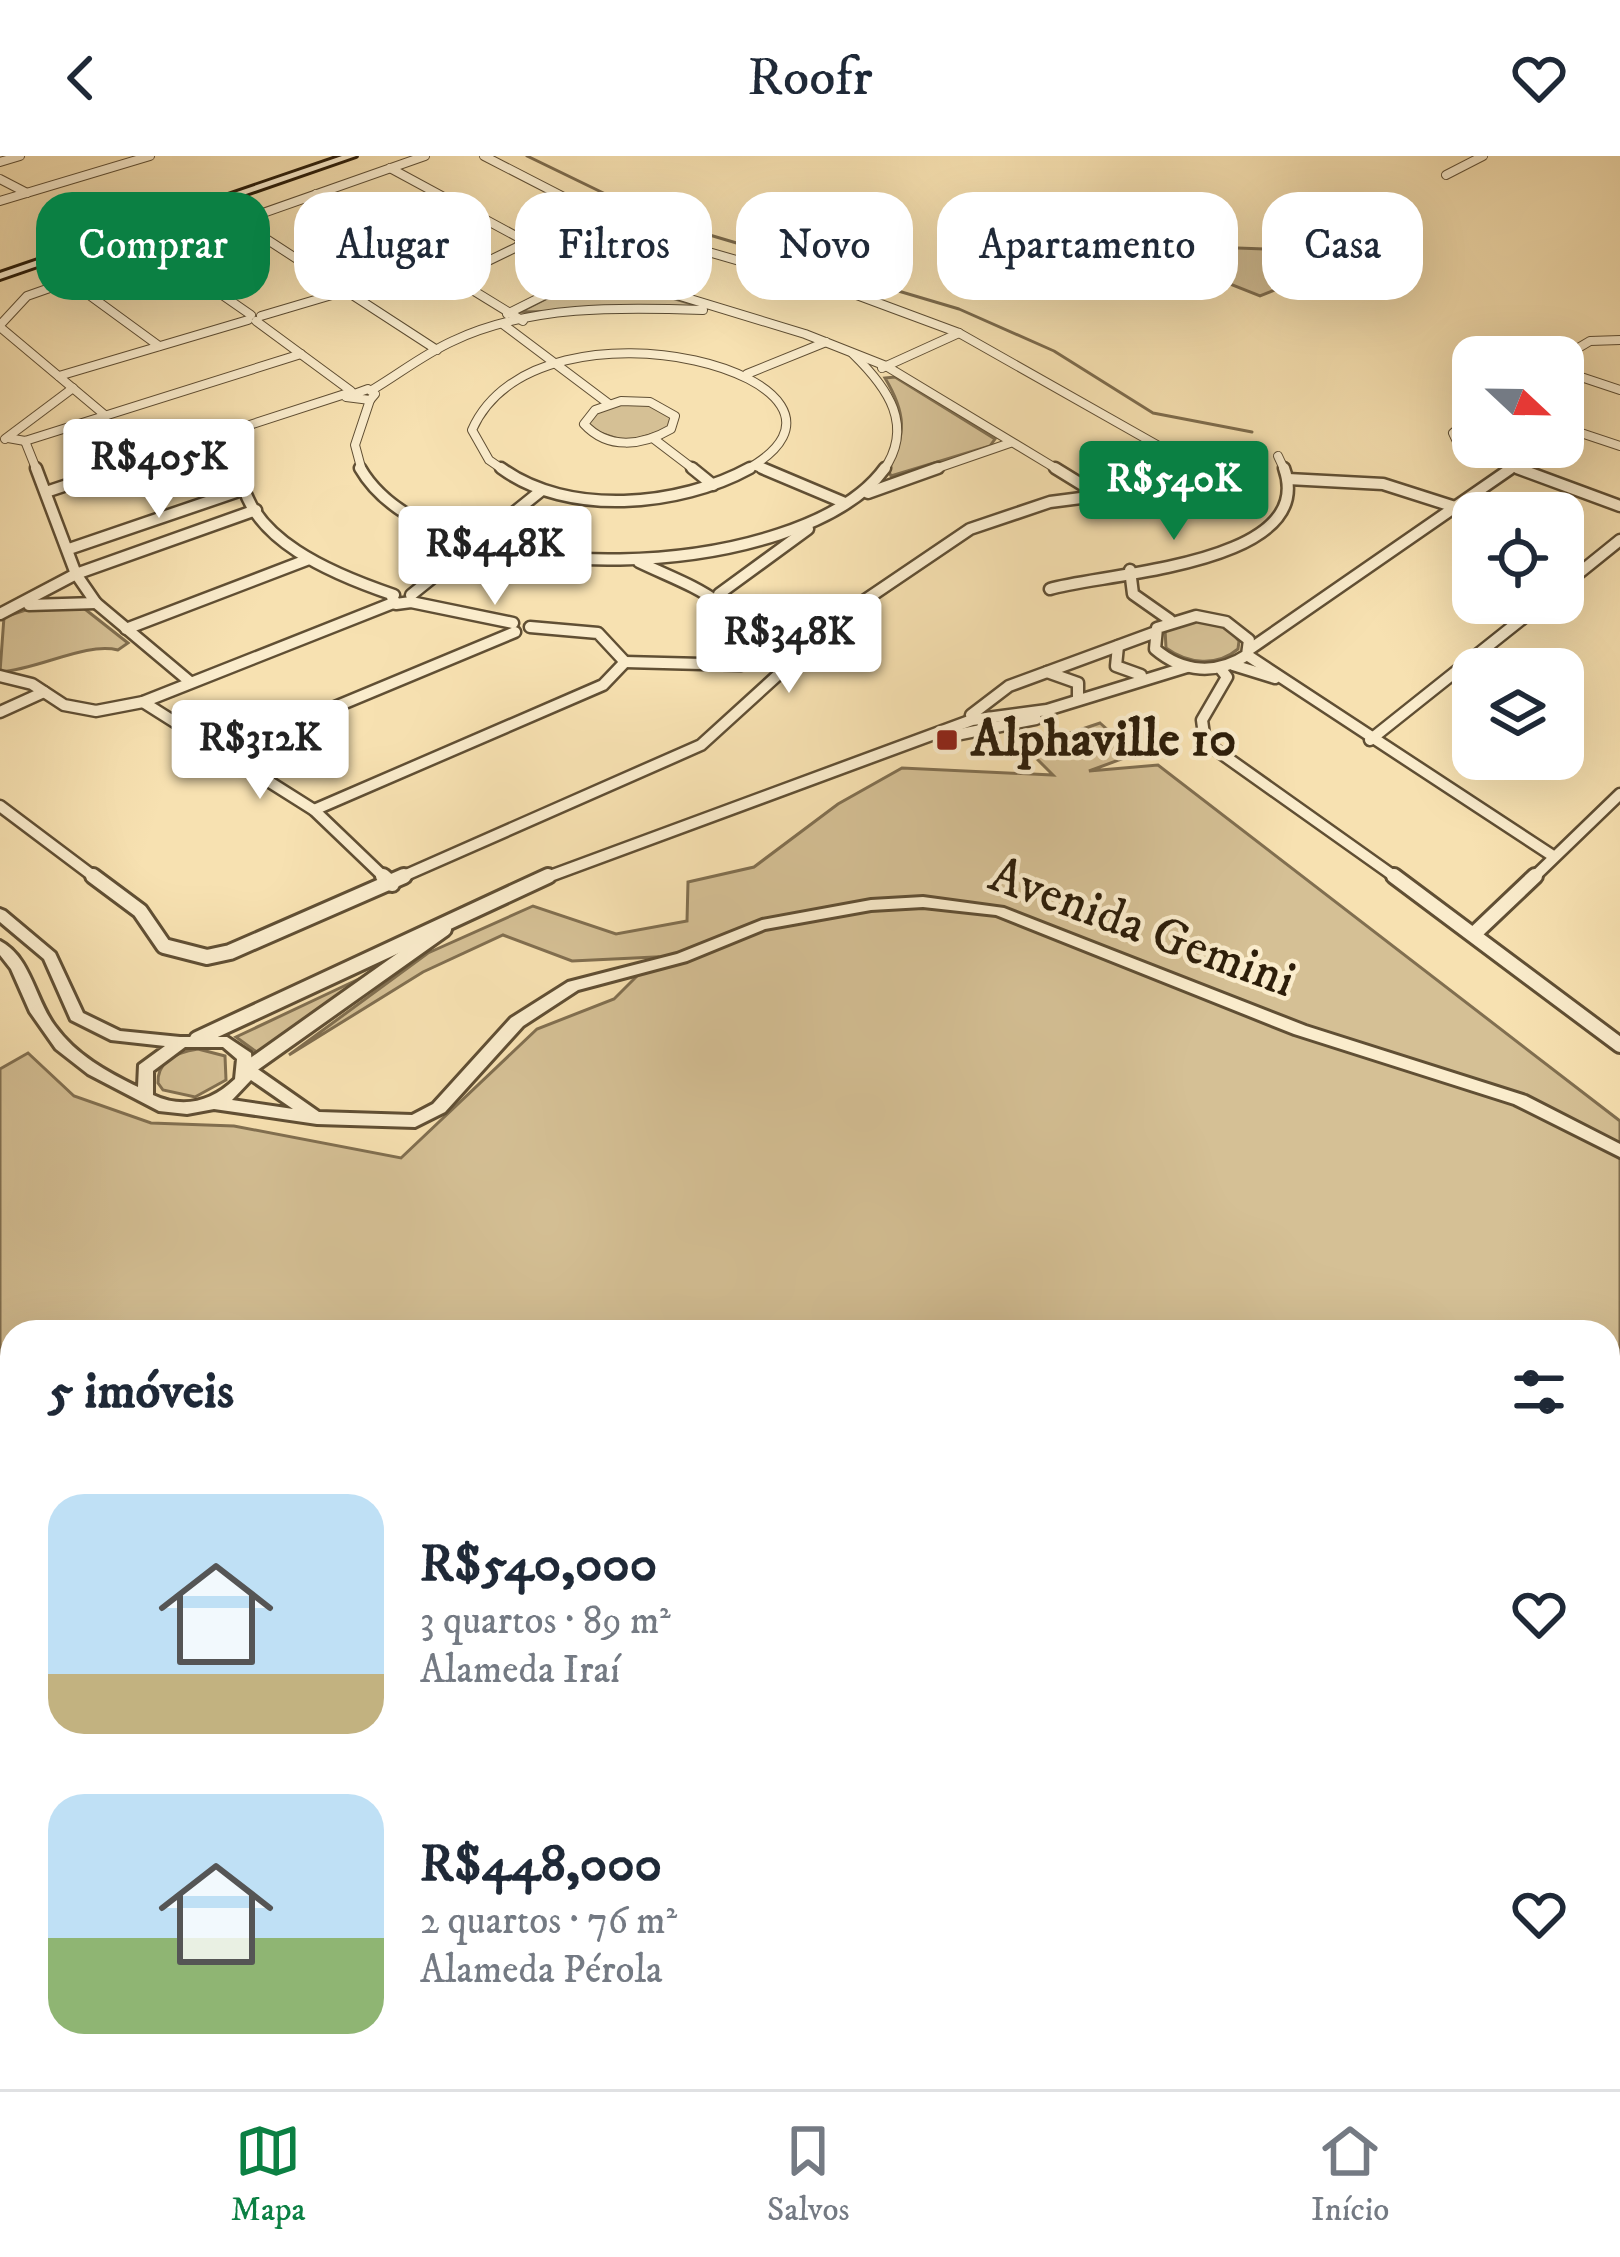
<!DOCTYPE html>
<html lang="pt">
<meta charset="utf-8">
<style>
body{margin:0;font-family:"IM FELL DW Pica",serif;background:#f2f2f3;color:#1f2937;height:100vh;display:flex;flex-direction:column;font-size:45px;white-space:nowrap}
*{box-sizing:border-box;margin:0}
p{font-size:39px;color:#747a83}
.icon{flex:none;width:66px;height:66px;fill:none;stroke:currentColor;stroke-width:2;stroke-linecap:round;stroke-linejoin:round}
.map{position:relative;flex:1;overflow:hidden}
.sheet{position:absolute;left:0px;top:1164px;width:1620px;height:771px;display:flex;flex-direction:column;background:#fff;border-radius:36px 36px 0 0;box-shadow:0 12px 48px #0002}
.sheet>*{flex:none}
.hud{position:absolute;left:36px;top:36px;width:1548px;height:108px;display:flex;gap:24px}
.needle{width:78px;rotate:112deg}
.fabs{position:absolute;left:1452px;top:180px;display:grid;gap:24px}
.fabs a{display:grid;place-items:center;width:132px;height:132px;border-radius:24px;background:#fff;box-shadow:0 12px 48px #0002;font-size:60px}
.price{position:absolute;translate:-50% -102px;padding:0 27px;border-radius:12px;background:#fff;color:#222;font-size:39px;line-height:78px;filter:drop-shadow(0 3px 6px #0008)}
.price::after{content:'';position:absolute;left:50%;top:72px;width:36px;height:27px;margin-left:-18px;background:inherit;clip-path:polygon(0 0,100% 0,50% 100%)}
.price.on{background:#0b8043;color:#fff}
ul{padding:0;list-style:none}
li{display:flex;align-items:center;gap:36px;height:300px;padding:0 48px}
li span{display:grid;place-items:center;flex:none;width:336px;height:240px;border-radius:36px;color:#555}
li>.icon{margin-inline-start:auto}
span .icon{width:144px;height:144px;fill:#fffc;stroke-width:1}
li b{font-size:51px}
h2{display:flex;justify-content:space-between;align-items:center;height:144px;padding:0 48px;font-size:51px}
.chip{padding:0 42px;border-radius:36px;background:#fff;box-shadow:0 12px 48px #0002;font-size:42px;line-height:108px}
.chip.on{background:#0b8043;color:#fff}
header{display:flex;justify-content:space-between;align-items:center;height:156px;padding:0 48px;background:#fff;font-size:54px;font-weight:600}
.tab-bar{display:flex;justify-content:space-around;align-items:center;height:168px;border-top:3px solid #e0e1e3;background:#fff;font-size:33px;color:#747a83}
.tab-bar a{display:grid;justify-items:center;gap:6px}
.tab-bar .on{color:#0b8043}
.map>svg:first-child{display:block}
.green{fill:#d5c095;stroke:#816f50;stroke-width:3}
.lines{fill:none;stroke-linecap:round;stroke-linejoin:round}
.stream{stroke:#7d6b4c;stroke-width:3}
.minor-far2-casing{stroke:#604f34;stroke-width:10}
.minor-far1-casing{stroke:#604f34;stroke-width:15}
.minor-casing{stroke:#604f34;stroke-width:20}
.tertiary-casing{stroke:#604f34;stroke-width:6}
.secondary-casing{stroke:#2d1e0a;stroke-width:6}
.minor-far2{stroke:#faeccc;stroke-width:8}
.minor-far1{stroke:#faeccc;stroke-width:10}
.minor{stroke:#faeccc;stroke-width:14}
.tertiary{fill:#faeccc;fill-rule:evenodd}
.secondary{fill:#faeccc;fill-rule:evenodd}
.poi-dot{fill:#8f2418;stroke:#faeccc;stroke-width:4.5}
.labels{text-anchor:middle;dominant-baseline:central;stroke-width:9;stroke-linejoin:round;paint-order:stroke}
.poi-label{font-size:51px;font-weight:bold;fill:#2d1e0a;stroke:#faeccc;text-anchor:start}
.street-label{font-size:51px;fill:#2d1e0a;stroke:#faeccc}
</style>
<header><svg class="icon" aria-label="back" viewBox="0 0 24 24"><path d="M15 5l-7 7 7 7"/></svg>Roofr<svg class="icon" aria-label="heart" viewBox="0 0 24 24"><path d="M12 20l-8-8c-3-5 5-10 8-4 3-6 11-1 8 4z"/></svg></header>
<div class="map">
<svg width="1620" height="1933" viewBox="0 0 1620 1933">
<rect width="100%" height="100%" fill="#f7e1b1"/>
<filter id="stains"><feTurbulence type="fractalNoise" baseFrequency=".00167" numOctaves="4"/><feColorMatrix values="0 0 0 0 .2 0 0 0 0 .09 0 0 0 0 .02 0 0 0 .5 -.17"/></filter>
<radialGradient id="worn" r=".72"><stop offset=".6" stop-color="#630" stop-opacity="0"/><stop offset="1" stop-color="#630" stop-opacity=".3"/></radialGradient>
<g class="green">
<polygon points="1182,90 1344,96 1357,101 1260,140 1192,113 1166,94"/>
<polygon points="589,121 604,121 708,153 520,156"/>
<path d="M895,221L995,283L990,290L891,320L888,314C907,278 906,257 885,222Z"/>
<polygon points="649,247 673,261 670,273 627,286 588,273 587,262 609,249"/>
<path d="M81,450L128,487L118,494C85,486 40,513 0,516L4,461L35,451Z"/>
<path d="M1194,464L1228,472L1239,485L1238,493C1217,511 1188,508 1166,492L1165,473Z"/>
<polygon points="1100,567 1135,598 1089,615 1158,609 1620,965 1620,1933 0,1933 0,1874 12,1875 12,1923 1608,1923 1608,1176 12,1176 12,1284 0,1296 0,913 28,897 74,940 151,967 234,970 401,1002 537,873 614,843 656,801 572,805 503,779 423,816 289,899 428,797 533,750 616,778 687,765 688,726 754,711 838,648 902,612 1053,619 1026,592"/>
<polygon points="361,822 258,897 236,881"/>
<path d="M198,893L225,900L226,924L195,941L163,934L158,927C157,904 178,896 198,893Z"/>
</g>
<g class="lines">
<polyline class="stream" points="527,0 659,64 959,153 1054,195 1153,257 1252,276"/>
<g class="minor-far2-casing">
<g id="minor-far2">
<polyline points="484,0 622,71 854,138 959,177 1180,302 1188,315"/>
<polyline points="0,6 20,0"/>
<polyline points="390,12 525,85"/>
<polyline points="1446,19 1483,0"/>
<polyline points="0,23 27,37"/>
<polyline points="316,38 523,165"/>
<polyline points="0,45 150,0"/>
<polyline points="237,64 437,194"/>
<polyline points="156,93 251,159"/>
<polyline points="595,114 805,178 886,210 1060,315"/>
<polyline points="453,122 517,91 559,41"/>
<polyline points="70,125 159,190"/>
<polyline points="507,158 595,114 640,77"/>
<polyline points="261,160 433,109"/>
<polyline points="256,165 351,235"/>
<polyline points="0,169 27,140 425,0"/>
<polyline points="504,169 609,248"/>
<polyline points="0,171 106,260"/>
<path d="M853,198C888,232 915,270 883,315"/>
<polyline points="1563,201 1590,185 1620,184"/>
<polyline points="882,212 959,177"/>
<polyline points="1563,215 1620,234"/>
<polyline points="747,218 826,186"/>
<polyline points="59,220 248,164"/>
<polygon points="368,233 375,238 370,244 346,241"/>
<path d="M372,234C399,218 424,198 453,185C529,149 620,151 703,154"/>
<path d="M621,245L650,246L675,260L671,273C642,290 608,294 584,268L595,254Z"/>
<polyline points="1473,261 1453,277 1460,292 1525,315"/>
<polyline points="1563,271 1620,290"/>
<polyline points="8,282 25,285 301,198"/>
<polyline points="5,283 73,232"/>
<polyline points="654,283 696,315"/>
<polyline points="25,285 37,315"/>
<polyline points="1278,300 1285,315"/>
<polyline points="756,310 769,315"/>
<polyline points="108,315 348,237"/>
<polyline points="241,315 243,273"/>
<polyline points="362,315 355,289 370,244"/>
<path d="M505,315L489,304L472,274C538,124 910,225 744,315"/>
<polyline points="929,315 1010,287"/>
</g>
</g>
<g class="minor-far1-casing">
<g id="minor-far1">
<polyline points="36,312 76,418 96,447 189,525"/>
<path d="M241,312C242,383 338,420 394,439"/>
<path d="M360,312C435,442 803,426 885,312"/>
<path d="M501,312C568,361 679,351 750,312"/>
<polyline points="692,312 713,329"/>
<polyline points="762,312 845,347"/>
<polyline points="1055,312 1094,336"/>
<polyline points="1517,312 1620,350"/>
<polyline points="1288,323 1383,328 1455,351"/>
<polyline points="49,335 118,312"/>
<polyline points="868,337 938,312"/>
<polyline points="69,393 242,334"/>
<path d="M639,406C691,431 734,441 756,498"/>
<polyline points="1130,414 1133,438 1170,464"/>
<polyline points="1563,430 1620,384"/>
<path d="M1050,433C1101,417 1319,410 1284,312"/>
<polyline points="719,438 808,373"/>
<polyline points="411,439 542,334"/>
<polyline points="392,441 396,448 411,446 513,467"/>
<polyline points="29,449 96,447"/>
<polyline points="0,458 76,418 256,354"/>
<path d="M1196,460L1226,466L1249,484L1247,499C1217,519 1183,517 1155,493L1157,472Z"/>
<polyline points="126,473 309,403"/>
<polyline points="1118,490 1116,510 1141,519"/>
<polyline points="1250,493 1510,313"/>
<polyline points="756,498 798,502"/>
<polyline points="1247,499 1553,700"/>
<polyline points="625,506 741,509"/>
<polyline points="1233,509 1275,522"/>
<polyline points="1220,512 1227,521 1202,564 1205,586 1398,723"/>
<polyline points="1047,516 1078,527 1078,542"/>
<polyline points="0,520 32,528 64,549 96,555 143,546 393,447"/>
<polyline points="143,546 314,654 386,723"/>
<polyline points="0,556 44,536"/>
<polyline points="971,559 1009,530 1153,477"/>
<polyline points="946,581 1036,563"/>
<polyline points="1370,584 1542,447"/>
<polyline points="227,596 515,476"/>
<polyline points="0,650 97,723"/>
<polyline points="314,654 603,529 625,506 598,477 530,471"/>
<polyline points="397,723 701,589 846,457 970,373 1050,346 1174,330 1187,322 1188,312"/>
<polyline points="542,723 972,564 1047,554 1187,511"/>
<polyline points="1532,723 1620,638"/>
</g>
</g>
<g class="minor-casing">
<g id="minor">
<polyline points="93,720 140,755 164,790 207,801 230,796 404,720"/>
<polyline points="383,720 392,728"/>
<polyline points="1394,720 1620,889"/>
<polyline points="1475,777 1535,720"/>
<polyline points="197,883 548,720"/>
<polyline points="247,913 444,773"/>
</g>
</g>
<g class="tertiary-casing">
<path id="tertiary" d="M923,741L1004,752L1306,870L1526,940L1620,988V1001L1514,948L1294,878L996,759L923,751L871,754L765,773L687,805L578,834L523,870L445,956L415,971L317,968L214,953L187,958L159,955L88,918L56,893L30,856L11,813L0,799V785C31,801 35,844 55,870C76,899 107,916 138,931L139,909L165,890L111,884L71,864L44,803L0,766V753L5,755L55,797L83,857L120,875L180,881H227L251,897L252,909L319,956L412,959L433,948L511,862L568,826L677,798L762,764L871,744ZM185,891H223L237,903L235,923C211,946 183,953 153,939V915ZM251,924L293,953L232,944Z"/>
</g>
<g class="secondary-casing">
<polygon id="secondary" points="342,0 356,0 0,123 0,117"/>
</g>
<use href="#minor-far2" class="minor-far2"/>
<use href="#minor-far1" class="minor-far1"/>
<use href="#minor" class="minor"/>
<use href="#tertiary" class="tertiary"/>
<use href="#secondary" class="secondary"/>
</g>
<rect class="poi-dot" x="935" y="572" width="24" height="24" rx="6"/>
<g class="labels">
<g class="poi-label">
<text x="971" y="584">Alphaville 10</text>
</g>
<g class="street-label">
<text transform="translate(1142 772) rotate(20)">Avenida Gemini</text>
</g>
</g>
<rect width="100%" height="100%" filter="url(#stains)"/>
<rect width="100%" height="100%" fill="url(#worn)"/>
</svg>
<div class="fabs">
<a><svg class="needle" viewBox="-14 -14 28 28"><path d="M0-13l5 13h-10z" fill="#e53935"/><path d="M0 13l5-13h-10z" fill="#747a83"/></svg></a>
<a><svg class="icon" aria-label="locate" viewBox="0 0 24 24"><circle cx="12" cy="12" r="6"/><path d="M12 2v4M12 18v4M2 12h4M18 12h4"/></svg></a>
<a><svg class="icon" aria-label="layers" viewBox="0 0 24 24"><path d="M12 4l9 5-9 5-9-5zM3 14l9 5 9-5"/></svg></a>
</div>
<b class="price" style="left:159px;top:365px">R$405K</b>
<b class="price on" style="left:1174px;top:387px">R$540K</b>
<b class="price" style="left:495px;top:452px">R$448K</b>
<b class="price" style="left:789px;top:540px">R$348K</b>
<b class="price" style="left:260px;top:646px">R$312K</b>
<div class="hud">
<a class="chip on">Comprar</a>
<a class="chip">Alugar</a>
<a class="chip">Filtros</a>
<a class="chip">Novo</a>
<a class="chip">Apartamento</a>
<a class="chip">Casa</a>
</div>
<section class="sheet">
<h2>5 imóveis<svg class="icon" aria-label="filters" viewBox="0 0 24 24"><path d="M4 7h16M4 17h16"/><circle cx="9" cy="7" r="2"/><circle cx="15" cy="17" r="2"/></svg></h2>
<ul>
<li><span style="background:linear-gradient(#bfe0f5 75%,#c2b280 0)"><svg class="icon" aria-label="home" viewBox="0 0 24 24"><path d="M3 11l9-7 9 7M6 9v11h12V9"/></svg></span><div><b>R$540,000</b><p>3 quartos · 89 m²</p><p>Alameda Iraí</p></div><svg class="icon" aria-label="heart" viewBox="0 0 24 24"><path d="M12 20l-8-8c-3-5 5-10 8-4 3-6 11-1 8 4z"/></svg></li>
<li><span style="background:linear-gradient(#bfe0f5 60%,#8fb573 0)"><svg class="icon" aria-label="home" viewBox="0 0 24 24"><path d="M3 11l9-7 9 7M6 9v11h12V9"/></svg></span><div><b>R$448,000</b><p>2 quartos · 76 m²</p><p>Alameda Pérola</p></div><svg class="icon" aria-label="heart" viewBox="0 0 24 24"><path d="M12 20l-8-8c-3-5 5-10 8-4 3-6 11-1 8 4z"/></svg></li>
</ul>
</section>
</div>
<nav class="tab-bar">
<a class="on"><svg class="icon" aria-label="map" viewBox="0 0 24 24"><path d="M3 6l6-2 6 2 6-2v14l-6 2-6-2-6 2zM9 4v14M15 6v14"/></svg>Mapa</a>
<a><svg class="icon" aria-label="saved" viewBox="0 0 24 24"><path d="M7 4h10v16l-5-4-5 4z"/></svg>Salvos</a>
<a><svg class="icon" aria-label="home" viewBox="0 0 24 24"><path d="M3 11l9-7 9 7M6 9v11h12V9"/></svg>Início</a>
</nav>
